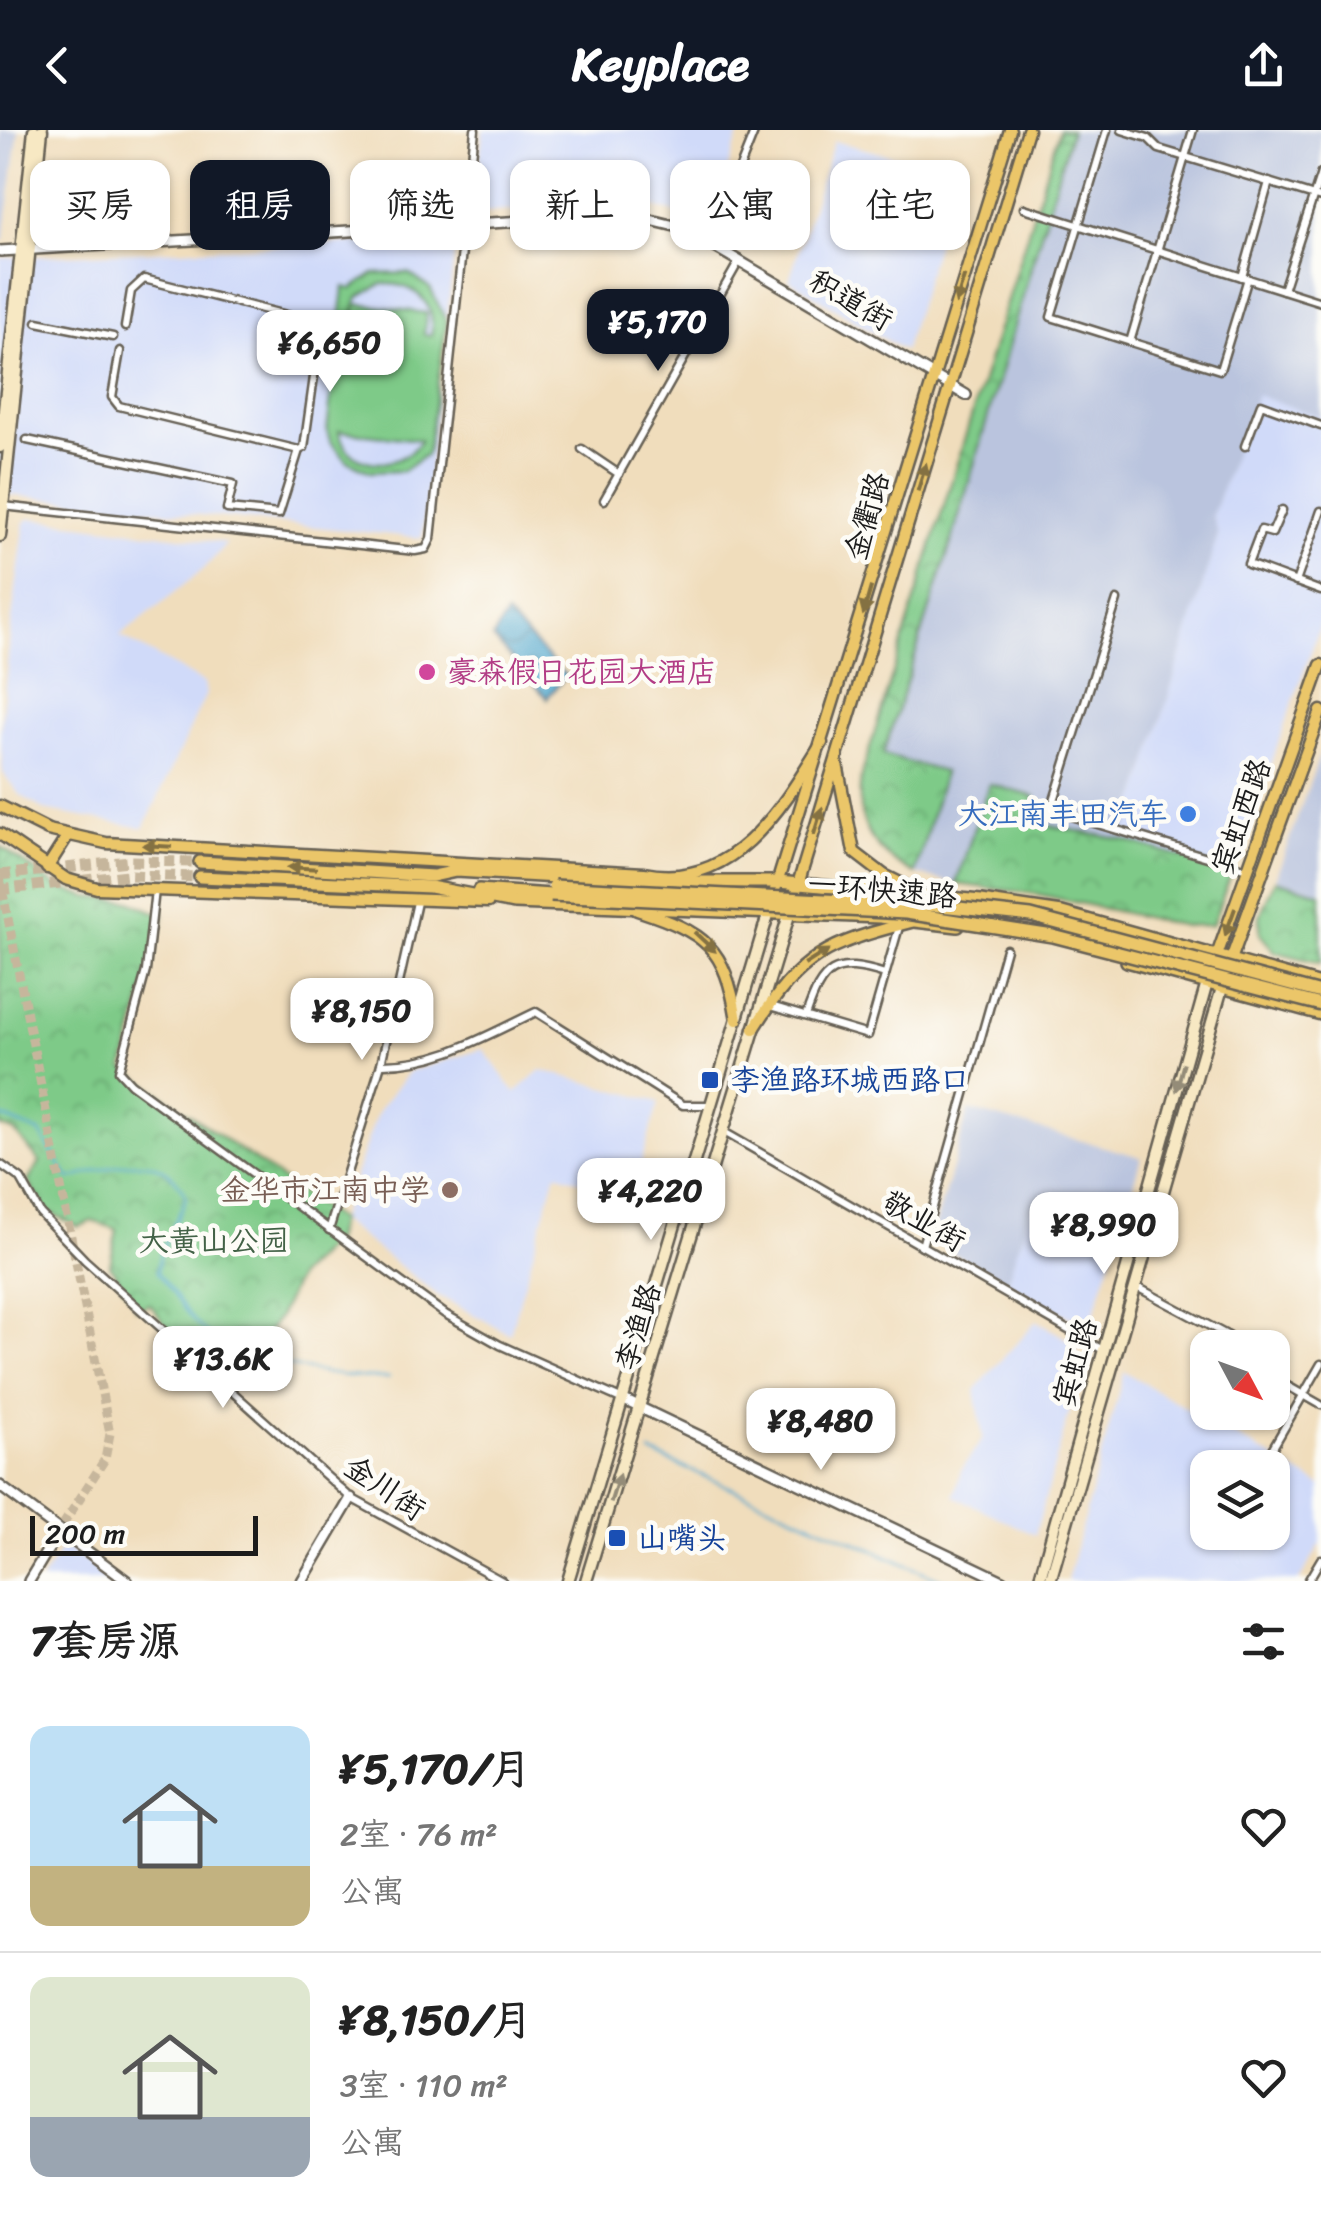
<!DOCTYPE html>
<html lang="zh">
<meta charset="utf-8">
<style>
body{margin:0;font-family:Sriracha,"LXGW WenKai TC",sans-serif;background:#f6f6f6;color:#222;height:100vh;display:flex;flex-direction:column;font-size:38px;white-space:nowrap}
*{box-sizing:border-box;margin:0}
p{font-size:32px;color:#767676}
.icon{flex:none;width:55px;height:55px;fill:none;stroke:currentColor;stroke-width:2;stroke-linecap:round;stroke-linejoin:round}
.map{position:relative;height:1451px;overflow:hidden}
.side{display:flex;flex-direction:column;background:#fff;flex:1}
.side>*{flex:none}
.top-card{position:absolute;left:30px;top:30px;width:1262px;height:90px;display:flex;gap:20px}
.needle{width:65px;rotate:131deg}
.fabs{position:absolute;left:1190px;top:1200px;display:grid;gap:20px}
.fabs a{display:grid;place-items:center;width:100px;height:100px;border-radius:20px;background:#fff;box-shadow:0 2px 8px #0004;font-size:50px}
.scale{position:absolute;left:30px;bottom:25px;width:228px;box-sizing:border-box;padding-left:10px;border:5px solid #1c1c1c;border-top:0;font-size:28px;line-height:35px;white-space:nowrap;color:#1c1c1c;-webkit-text-stroke:8px #fdfcf7;paint-order:stroke}
.price{position:absolute;translate:-50% -85px;padding:0 22px;border-radius:20px;background:#fff;color:#222;font-size:32px;line-height:65px;filter:drop-shadow(0 2px 5px #0008)}
.price::after{content:'';position:absolute;left:50%;top:60px;width:30px;height:22px;margin-left:-15px;background:inherit;clip-path:polygon(0 0,100% 0,50% 100%)}
.price.selected{background:#111827;color:#fff}
ul{padding:0;list-style:none}
li{display:flex;align-items:center;gap:30px;height:250px;padding:0 30px}
li+li{border-top:2px solid #e0e0e0}
li span{display:grid;place-items:center;flex:none;width:280px;height:200px;border-radius:20px;color:#555}
li>.icon{margin-inline-start:auto}
span .icon{width:120px;height:120px;fill:#fffc;stroke-width:1}
li b{font-size:42px}
h2{display:flex;justify-content:space-between;align-items:center;height:120px;padding:0 30px;font-size:42px}
.chip{padding:0 35px;border-radius:20px;background:#fff;box-shadow:0 2px 8px #0004;font-size:35px;line-height:90px}
.chip.selected{background:#111827;color:#fff}
header{display:flex;justify-content:space-between;align-items:center;height:130px;padding:0 30px;background:#111827;color:#fff;font-size:45px;font-weight:700}
.map>svg:first-child{display:block}
.built{fill:#d0daf9;fill-rule:evenodd}
.industrial{fill:#bac4de}
.park{fill:url(#park-crowns);stroke:#4d7352;stroke-width:2.5}
.pitch{fill:#7eca88;stroke:#4d7352;stroke-width:2.5;fill-rule:evenodd}
.water{fill:url(#water-waves);stroke:#366174;stroke-width:2.5}
.lines{fill:none;stroke-linecap:round;stroke-linejoin:round}
.stream{stroke:#50a6cc;stroke-width:2.5}
.tertiary-tunnel{stroke:#c6b69c;stroke-width:9;stroke-dasharray:9 4.5;stroke-linecap:butt}
.trunk-tunnel{stroke:#c6b69c;stroke-width:11;stroke-dasharray:11 5.5;stroke-linecap:butt}
.minor-casing{stroke:#666054;stroke-width:11}
.tertiary-casing{stroke:#666054;stroke-width:14}
.secondary-casing{stroke:#666054;stroke-width:15}
.primary-casing{stroke:#666054;stroke-width:15}
.trunk-casing{stroke:#666054;stroke-width:16}
.minor{stroke:#fff;stroke-width:6}
.tertiary{stroke:#fff;stroke-width:9}
.secondary{stroke:#f7e8c3;stroke-width:10}
.primary{stroke:#ebc669;stroke-width:10}
.trunk{stroke:#ebc669;stroke-width:11}
.trunk-bridge-casing{stroke:#666054;stroke-width:16;stroke-linecap:butt}
.trunk-bridge{stroke:#ebc669;stroke-width:11}
.oneway{fill:#847142}
.oneway2{fill:#948c78}
.hotel-dot{fill:#d1479c;stroke:#fdfcf7;stroke-width:4}
.shop-dot{fill:#3f7fe0;stroke:#fdfcf7;stroke-width:4}
.transit-dot{fill:#1a4fb4;stroke:#fdfcf7;stroke-width:4}
.education-dot{fill:#8d6e63;stroke:#fdfcf7;stroke-width:4}
.labels{text-anchor:middle;dominant-baseline:central;stroke-width:9;stroke-linejoin:round;paint-order:stroke}
.street-label{font-size:30px;fill:#1c1c1c;stroke:#fdfcf7}
.hotel-label{font-size:30px;fill:#b23c85;stroke:#fdfcf7;text-anchor:start}
.shop-label{font-size:30px;fill:#366cbe;stroke:#fdfcf7;text-anchor:end}
.transit-label{font-size:30px;fill:#164399;stroke:#fdfcf7;text-anchor:start}
.education-label{font-size:30px;fill:#785e54;stroke:#fdfcf7;text-anchor:end}
.park-label{font-size:30px;fill:#436247;stroke:#fdfcf7}
</style>
<header><svg class="icon" aria-label="back" viewBox="0 0 24 24"><path d="M15 5l-7 7 7 7"/></svg>Keyplace<svg class="icon" aria-label="share" viewBox="0 0 24 24"><path d="M12 15V3M7 8l5-5 5 5M5 13v7h14v-7"/></svg></header>
<div class="map">
<svg width="1321" height="1451" viewBox="0 0 1321 1451">
<defs>
<pattern id="park-crowns" width="20" height="18" patternUnits="userSpaceOnUse" patternTransform="scale(2.5)"><rect width="20" height="18" fill="#7eca88"/><path d="M2 6a3 3 0 1 1 6 0M12 15a3 3 0 1 1 6 0" fill="none" stroke="#6cad75"/></pattern>
<pattern id="water-waves" width="16" height="10" patternUnits="userSpaceOnUse" patternTransform="scale(2.5)"><rect width="16" height="10" fill="#50a6cc"/><path d="M0 5q4-4 8 0t8 0" fill="none" stroke="#4286a5"/></pattern>
</defs>
<rect width="100%" height="100%" fill="#fdfcf7"/>
<filter id="ink" filterUnits="userSpaceOnUse"><feTurbulence type="fractalNoise" baseFrequency=".01" numOctaves="2"/><feDisplacementMap in="SourceGraphic" scale="20" xChannelSelector="R" yChannelSelector="G"/><feConvolveMatrix kernelMatrix="1 2 1 2 8 2 1 2 1" color-interpolation-filters="sRGB"/></filter>
<filter id="wash" filterUnits="userSpaceOnUse"><feTurbulence type="fractalNoise" baseFrequency=".0048" numOctaves="4" result="noise"/><feDisplacementMap in="SourceGraphic" scale="40" xChannelSelector="R" yChannelSelector="G"/><feGaussianBlur stdDeviation="2.25" result="paint"/><feColorMatrix in="noise" values="0 0 0 0 0 0 0 0 0 0 0 0 0 0 0 0 0 1.4 0 .05"/><feComposite in="paint" operator="in"/></filter>
<g filter="url(#wash)">
<rect width="100%" height="100%" fill="#f0ddbc"/>
<g class="built">
<polygon points="483,0 741,0 712,82 696,89 648,75 487,82 475,68"/>
<polygon points="834,11 958,43 904,221 789,150"/>
<polygon points="456,108 422,408 0,364 0,128"/>
<polygon points="1256,264 1321,287 1321,494 1232,742 1124,710 1218,404 1212,385"/>
<polygon points="30,388 227,413 204,439 120,506 204,553 206,564 144,698 44,680 19,664 3,643 0,606 11,495 25,392"/>
<polygon points="483,919 515,963 541,940 659,972 640,1036 674,1041 663,1077 556,1043 510,1204 439,1166 339,1090 378,981 408,942"/>
<polygon points="1030,1078 1120,1099 1090,1198 1006,1154"/>
<polygon points="1036,1191 1076,1214 1081,1241 1035,1405 954,1366 961,1340 983,1308 975,1260"/>
<path d="M1124,1242L1321,1356V1413L1299,1451H1067ZM1208,1338H1272V1402H1208Z"/>
<polygon points="63,1415 113,1451 41,1451"/>
</g>
<g class="industrial">
<polygon points="0,0 19,0 4,108 0,112"/>
<polygon points="1071,0 1321,0 1321,287 1256,265 1212,385 1218,404 1124,710 1029,692 989,654 956,754 915,744 944,642 883,625 952,410"/>
<polygon points="1321,621 1321,763 1275,750"/>
<polygon points="969,980 1141,1027 1120,1099 1030,1078 1006,1154 931,1110"/>
</g>
<g class="park">
<path d="M1059,0H1071L952,410L883,625L944,642L915,744C873,722 854,695 861,647Z"/>
<polygon points="989,654 1035,667 1030,692 1124,710 1232,742 1212,795 1184,796 1037,764 956,754"/>
<polygon points="0,716 59,758 89,767 130,771 164,786 124,938 339,1090 334,1111 297,1147 279,1187 217,1265 150,1174 137,1179 110,1135 117,1099 92,1091 78,1097 43,1079 28,1051 40,1032 15,1002 0,996"/>
<polygon points="1275,750 1321,763 1321,833 1275,822 1260,804 1260,785"/>
</g>
<path class="pitch" d="M408,143L430,158L447,192L427,324L403,341L370,342L347,331L330,311L327,301L344,157L352,159L374,144ZM382,154C414,153 437,172 431,205L424,204L427,183L356,174L353,195H349L358,168ZM339,301L420,310V311C401,341 347,342 339,301Z"/>
<polygon class="water" points="506,485 566,546 547,568 493,508"/>
<g class="lines">
<g class="stream">
<path d="M0,986L40,1003L69,1049C114,1037 163,1014 186,1067C178,1092 158,1117 157,1142C174,1161 187,1188 207,1203C245,1233 341,1249 389,1248"/>
<polyline points="651,1323 944,1451"/>
</g>
</g>
</g>
<g filter="url(#ink)">
<g class="lines">
<polyline class="tertiary-tunnel" points="0,748 110,1304 105,1329 59,1401"/>
<g class="trunk-tunnel">
<polyline points="0,745 129,731 200,732"/>
<polyline points="0,760 128,745 200,747"/>
</g>
<g class="minor-casing">
<g id="minor">
<polyline points="1107,0 1051,187 1220,240 1248,148"/>
<polyline points="1122,0 1148,8 1159,19 1321,68"/>
<polyline points="1024,78 1321,172"/>
<polyline points="709,115 755,0"/>
<polyline points="1242,147 1269,52"/>
<polyline points="1283,160 1321,43"/>
<polyline points="37,192 113,207"/>
<polyline points="1130,212 1193,0"/>
<polyline points="120,221 112,267 119,276 299,320 304,318 321,197 318,193 144,149 131,161 125,197"/>
<polyline points="27,310 233,354 227,379 279,384 299,320"/>
<polyline points="1245,316 1261,274 1321,296"/>
<polyline points="582,319 619,344"/>
<polyline points="604,370 738,133"/>
<polyline points="3,376 415,421 426,419 431,409 475,0"/>
<polyline points="1282,380 1272,403 1261,400 1248,434 1321,461"/>
<polyline points="1296,452 1321,381"/>
<polyline points="1117,470 1051,680 1247,739"/>
<polyline points="155,760 146,841 119,941 131,954 445,1184 500,1215 623,1270"/>
<polyline points="767,875 868,905 899,797"/>
<path d="M806,886C822,838 834,828 885,844"/>
<path d="M381,934C438,935 485,906 536,882L683,975H711"/>
<polyline points="724,1002 1103,1220"/>
<polyline points="0,1034 21,1049 40,1083 85,1130 351,1368 502,1451"/>
<polyline points="329,1100 381,934 417,772"/>
<polyline points="922,1116 1006,819"/>
<polyline points="1137,1157 1251,1218"/>
<polyline points="1272,1247 1321,1275"/>
<polyline points="1271,1321 1321,1234"/>
<polyline points="1308,1451 1321,1429"/>
</g>
</g>
<g class="tertiary-casing">
<g id="tertiary">
<polyline points="0,121 630,85 683,98 966,265"/>
<polyline points="624,1270 1003,1451"/>
<polyline points="0,1356 127,1451"/>
<polyline points="29,1451 59,1401"/>
<polyline points="302,1451 351,1368"/>
</g>
</g>
<g class="secondary-casing">
<g id="secondary">
<polyline points="0,317 34,0"/>
<polyline points="0,406 42,0"/>
<polyline points="568,1451 768,785"/>
<polyline points="586,1451 789,785"/>
<polyline points="1039,1451 1207,853"/>
<polyline points="1050,1451 1222,858"/>
</g>
</g>
<g class="primary-casing">
<g id="primary">
<polyline points="837,634 854,722 884,745 920,763"/>
<path d="M0,676L48,700L106,713L644,743C733,761 782,678 822,613"/>
<polyline points="0,704 66,749 97,758 488,772"/>
<polyline points="47,738 68,705"/>
<polyline points="771,773 1010,0"/>
<polyline points="792,774 1028,0"/>
<path d="M637,780C706,803 725,816 737,890"/>
<polyline points="1215,831 1321,535"/>
<polyline points="1228,838 1321,581"/>
<path d="M754,899C801,824 827,814 911,792"/>
</g>
</g>
<g class="trunk-casing">
<g id="trunk">
<polyline points="200,732 433,746 456,741 642,752 778,752 981,771 1062,783 1321,855"/>
<polyline points="200,747 430,757 514,773 880,787 958,796"/>
<polyline points="479,760 551,765"/>
<polyline points="1127,831 1321,884"/>
</g>
</g>
<use href="#minor" class="minor"/>
<use href="#tertiary" class="tertiary"/>
<use href="#secondary" class="secondary"/>
<use href="#primary" class="primary"/>
<use href="#trunk" class="trunk"/>
<g class="trunk-bridge-casing">
<g id="trunk-bridge">
<polyline points="554,756 941,776 1031,786 1321,863"/>
<polyline points="551,765 906,783 1053,806 1321,875"/>
</g>
</g>
<use href="#trunk-bridge" class="trunk-bridge"/>
</g>
<defs><path id="oneway-solid" d="M-6-.8H1V-3.2L6.5 0L1 3.2V.8H-6Z" transform="scale(2.5)"/></defs>
<g class="oneway">
<use href="#oneway-solid" transform="translate(960 160) rotate(107)"/>
<use href="#oneway-solid" transform="translate(922 347) rotate(-73)"/>
<use href="#oneway-solid" transform="translate(867 471) rotate(106)"/>
<use href="#oneway-solid" transform="translate(818 691) rotate(-73)"/>
<use href="#oneway-solid" transform="translate(157 716) rotate(-177)"/>
<use href="#oneway-solid" transform="translate(302 738) rotate(-177)"/>
<use href="#oneway-solid" transform="translate(1230 792) rotate(110)"/>
<use href="#oneway-solid" transform="translate(705 812) rotate(43)"/>
<use href="#oneway-solid" transform="translate(817 827) rotate(-32)"/>
</g>
<g class="oneway2">
<use href="#oneway-solid" transform="translate(1180 947) rotate(105)"/>
<use href="#oneway-solid" transform="translate(615 1358) rotate(-73)"/>
</g>
</g>
<circle class="hotel-dot" cx="427" cy="542" r="10"/>
<circle class="shop-dot" cx="1188" cy="684" r="10"/>
<g class="transit-dot">
<rect x="700" y="940" width="20" height="20" rx="5"/>
<rect x="607" y="1398" width="20" height="20" rx="5"/>
</g>
<circle class="education-dot" cx="450" cy="1060" r="10"/>
<g class="labels">
<g class="street-label">
<text transform="translate(851 170) rotate(30)">积道街</text>
<text transform="translate(867 386) rotate(-74)">金衢路</text>
<text transform="translate(1241 686) rotate(-70)">宾虹西路</text>
<text transform="translate(882 760) rotate(5)">一环快速路</text>
<text transform="translate(924 1091) rotate(30)">敬业街</text>
<text transform="translate(638 1197) rotate(-73)">李渔路</text>
<text transform="translate(1075 1232) rotate(-74)">宾虹路</text>
<text transform="translate(385 1358) rotate(34)">金川街</text>
</g>
<g class="hotel-label">
<text x="447" y="542">豪森假日花园大酒店</text>
</g>
<g class="shop-label">
<text x="1168" y="684">大江南丰田汽车</text>
</g>
<g class="transit-label">
<text x="730" y="950">李渔路环城西路口</text>
<text x="637" y="1408">山嘴头</text>
</g>
<g class="education-label">
<text x="430" y="1060">金华市江南中学</text>
</g>
<g class="park-label">
<text x="214" y="1111">大黄山公园</text>
</g>
</g>
</svg>
<div class="fabs">
<a><svg class="needle" viewBox="-14 -14 28 28"><path d="M0-13l5 13h-10z" fill="#e53935"/><path d="M0 13l5-13h-10z" fill="#767676"/></svg></a>
<a><svg class="icon" aria-label="layers" viewBox="0 0 24 24"><path d="M12 4l9 5-9 5-9-5zM3 14l9 5 9-5"/></svg></a>
</div>
<div class="scale">200 m</div>
<b class="price selected" style="left:658px;top:244px">¥5,170</b>
<b class="price" style="left:330px;top:265px">¥6,650</b>
<b class="price" style="left:362px;top:933px">¥8,150</b>
<b class="price" style="left:651px;top:1113px">¥4,220</b>
<b class="price" style="left:1104px;top:1147px">¥8,990</b>
<b class="price" style="left:223px;top:1281px">¥13.6K</b>
<b class="price" style="left:821px;top:1343px">¥8,480</b>
<div class="top-card">
<a class="chip">买房</a>
<a class="chip selected">租房</a>
<a class="chip">筛选</a>
<a class="chip">新上</a>
<a class="chip">公寓</a>
<a class="chip">住宅</a>
</div>
</div>
<section class="side">
<h2>7套房源<svg class="icon" aria-label="filters" viewBox="0 0 24 24"><path d="M4 7h16M4 17h16"/><circle cx="9" cy="7" r="2"/><circle cx="15" cy="17" r="2"/></svg></h2>
<ul>
<li><span style="background:linear-gradient(#bfe0f5 70%,#c2b280 0)"><svg class="icon" aria-label="home" viewBox="0 0 24 24"><path d="M3 11l9-7 9 7M6 9v11h12V9"/></svg></span><div><b>¥5,170/月</b><p>2室 · 76 m²</p><p>公寓</p></div><svg class="icon" aria-label="heart" viewBox="0 0 24 24"><path d="M12 20l-8-8c-3-5 5-10 8-4 3-6 11-1 8 4z"/></svg></li>
<li><span style="background:linear-gradient(#dfe7d0 70%,#9aa5b1 0)"><svg class="icon" aria-label="home" viewBox="0 0 24 24"><path d="M3 11l9-7 9 7M6 9v11h12V9"/></svg></span><div><b>¥8,150/月</b><p>3室 · 110 m²</p><p>公寓</p></div><svg class="icon" aria-label="heart" viewBox="0 0 24 24"><path d="M12 20l-8-8c-3-5 5-10 8-4 3-6 11-1 8 4z"/></svg></li>
</ul>
</section>
